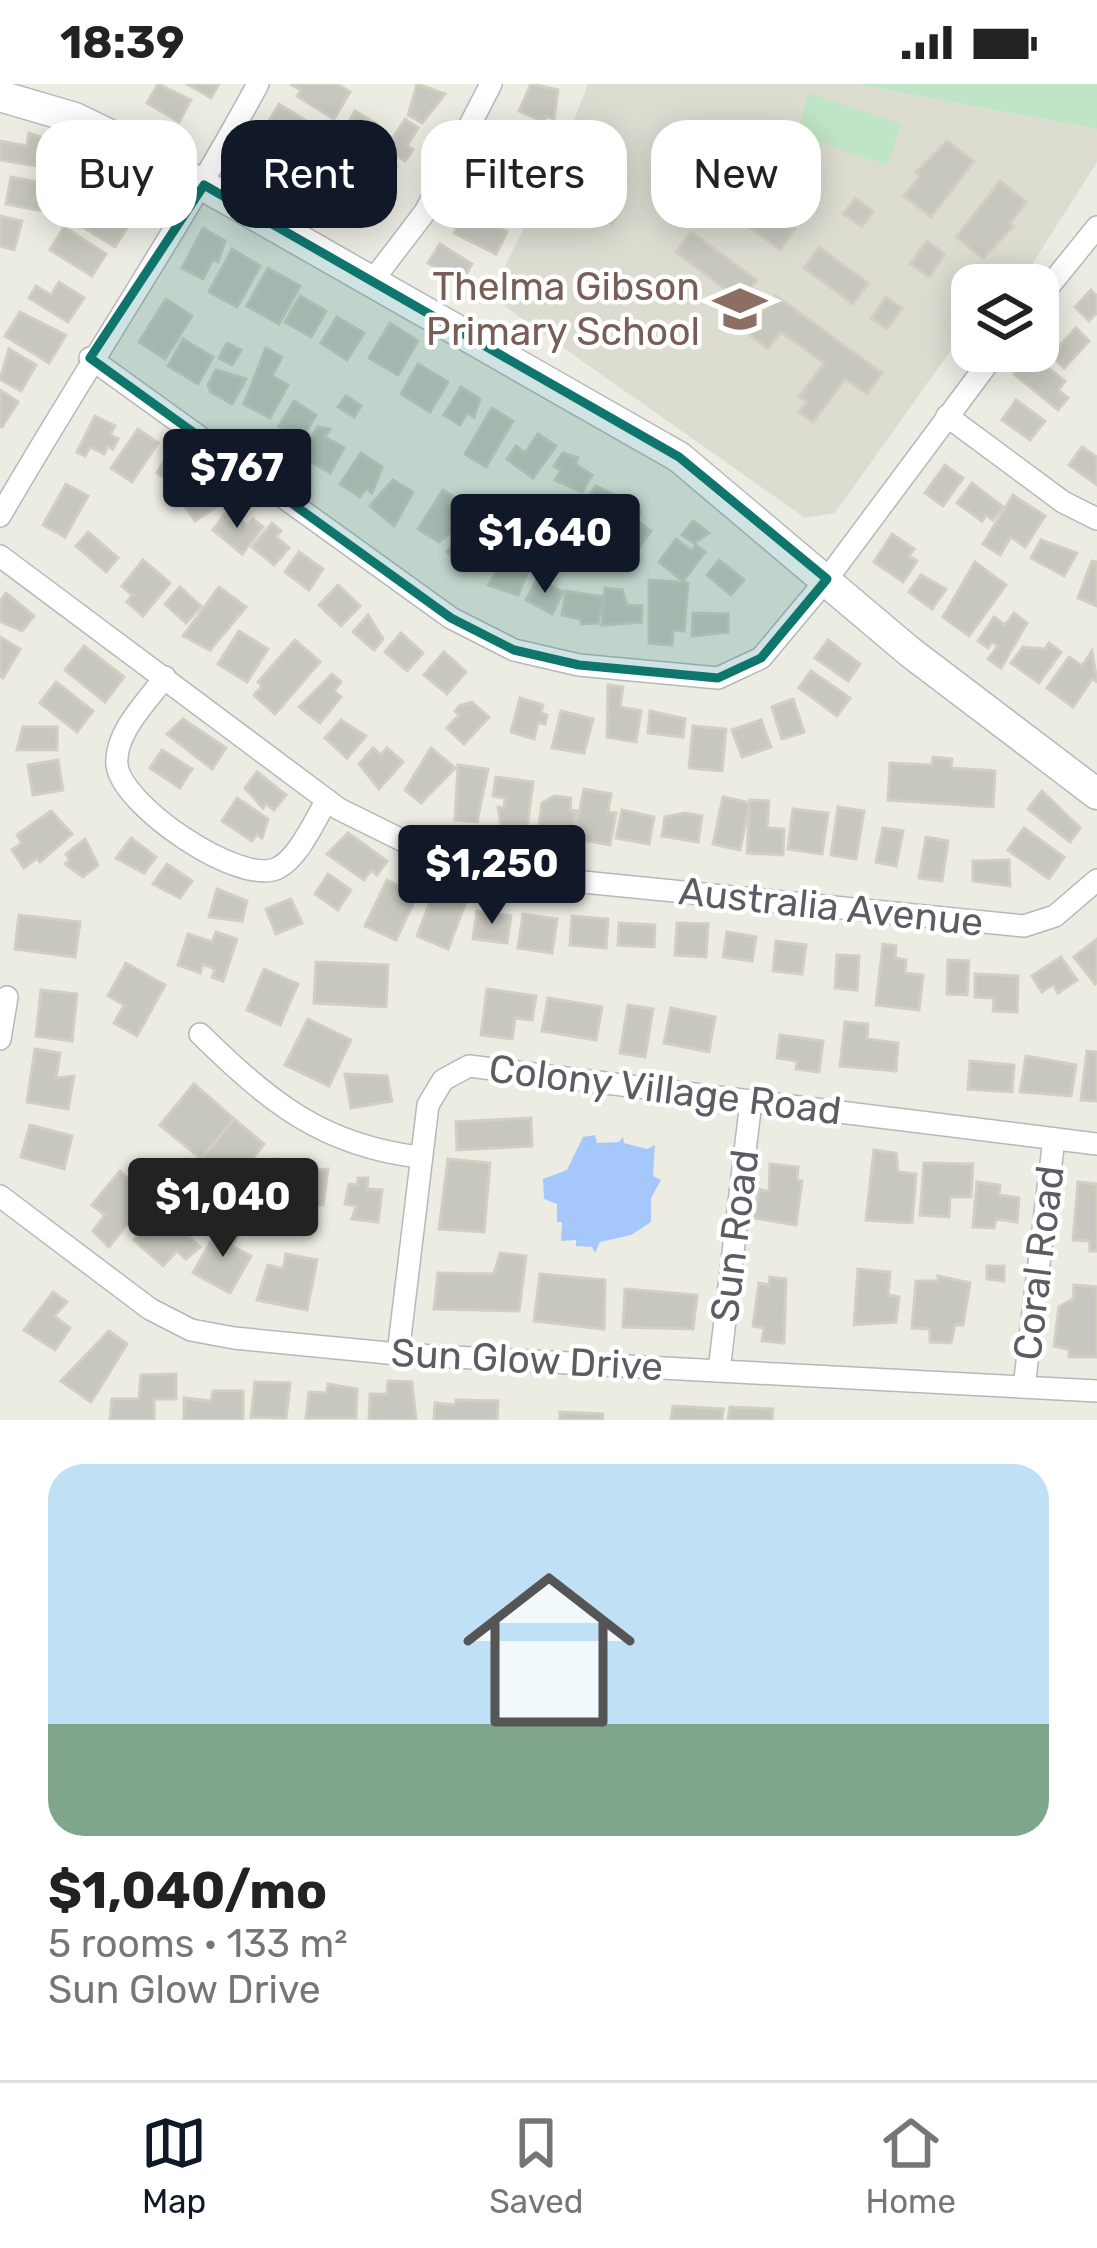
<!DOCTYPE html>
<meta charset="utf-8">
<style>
body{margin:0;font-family:Rubik,sans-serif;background:#f6f6f6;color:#222;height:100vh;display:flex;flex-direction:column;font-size:45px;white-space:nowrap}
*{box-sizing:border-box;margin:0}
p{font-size:39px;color:#767676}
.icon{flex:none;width:66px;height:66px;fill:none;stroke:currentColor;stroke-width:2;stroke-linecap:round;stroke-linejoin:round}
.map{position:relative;height:1336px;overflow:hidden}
.drawer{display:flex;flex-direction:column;background:#fff;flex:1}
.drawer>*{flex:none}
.guide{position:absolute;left:36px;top:36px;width:1026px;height:108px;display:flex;gap:24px}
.buttons{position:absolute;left:951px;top:180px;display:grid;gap:24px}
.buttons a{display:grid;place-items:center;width:108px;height:108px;border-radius:24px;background:#fff;box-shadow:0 6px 30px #0003;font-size:60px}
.price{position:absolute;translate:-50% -102px;padding:0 27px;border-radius:12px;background:#111827;color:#fff;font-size:39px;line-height:78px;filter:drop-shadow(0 3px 6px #0008)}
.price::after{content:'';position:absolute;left:50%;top:72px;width:36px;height:27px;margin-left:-18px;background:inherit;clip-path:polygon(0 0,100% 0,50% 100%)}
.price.current{background:#222;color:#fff}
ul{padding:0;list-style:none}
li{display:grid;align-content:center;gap:24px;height:636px;padding:0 48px}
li+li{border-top:3px solid #e0e0e0}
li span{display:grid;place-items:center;height:372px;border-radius:36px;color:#555}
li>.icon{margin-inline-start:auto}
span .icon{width:216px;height:216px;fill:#fffc;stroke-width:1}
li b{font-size:51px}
.chip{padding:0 42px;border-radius:36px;background:#fff;box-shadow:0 6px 30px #0003;font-size:42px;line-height:108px}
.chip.current{background:#111827;color:#fff}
.status{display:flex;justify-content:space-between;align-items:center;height:84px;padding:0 60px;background:#fff;direction:ltr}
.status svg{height:33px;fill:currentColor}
.tab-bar{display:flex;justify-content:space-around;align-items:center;height:168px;border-top:3px solid #e0e0e0;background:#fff;font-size:33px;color:#767676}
.tab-bar a{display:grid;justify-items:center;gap:6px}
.tab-bar .current{color:#111827}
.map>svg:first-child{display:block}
.education{fill:#dddcd1}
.green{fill:#c0e4c6}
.water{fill:#a5c7fb}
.building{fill:#c8c7bf;stroke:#d1cfc1;stroke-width:3}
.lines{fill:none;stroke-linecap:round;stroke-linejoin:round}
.street-casing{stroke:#b5b7bc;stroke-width:24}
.secondary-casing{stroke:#b6b8be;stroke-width:33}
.street{stroke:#fff;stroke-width:21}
.secondary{stroke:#fff;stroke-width:30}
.marked{fill:#0f766e;fill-opacity:0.2;stroke:#0f766e;stroke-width:9;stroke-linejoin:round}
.labels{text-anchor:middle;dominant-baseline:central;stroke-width:9;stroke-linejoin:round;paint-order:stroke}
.education-label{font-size:39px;fill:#785e54;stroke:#fff;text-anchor:end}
.street-label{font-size:39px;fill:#5b5d63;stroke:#fff}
</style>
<div class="status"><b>18:39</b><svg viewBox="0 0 49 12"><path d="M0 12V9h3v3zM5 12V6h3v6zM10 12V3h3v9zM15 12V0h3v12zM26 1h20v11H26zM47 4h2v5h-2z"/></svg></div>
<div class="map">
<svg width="1097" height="1336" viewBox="0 0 1097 1336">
<rect width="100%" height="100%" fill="#edece3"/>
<polygon class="education" points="588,0 856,0 1097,45 1097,78 1019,201 972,201 972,237 835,429 805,434 490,212 559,75"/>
<g class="green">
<polygon points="856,0 1097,0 1097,45"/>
<polygon points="809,9 901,40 888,81 796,51"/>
</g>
<polygon class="water" points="595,1051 597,1059 619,1058 623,1053 624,1059 647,1065 655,1061 653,1092 661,1096 651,1114 651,1138 631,1151 600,1158 595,1169 592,1163 576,1162 576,1156 561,1157 562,1138 557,1138 557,1120 544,1115 543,1095 567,1086 583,1053"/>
<g class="building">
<polygon points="158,0 191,16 179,38 147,19"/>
<polygon points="187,0 219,0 211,14"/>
<polygon points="290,0 337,0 350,8 334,35 297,12 301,6"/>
<polygon points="417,0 445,10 422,39 408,31"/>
<polygon points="531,0 558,6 554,35 546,32 544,38 519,27"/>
<polygon points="279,20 329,51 320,66 297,52 288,66 276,58 282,48 268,39"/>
<polygon points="355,27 377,40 364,61 343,48"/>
<polygon points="405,35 418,44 407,62 413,66 405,77 386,65"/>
<polygon points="507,42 529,52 525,59 532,62 514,85 495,75"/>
<polygon points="29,49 60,60 56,85 0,76 0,57 27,62"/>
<polygon points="947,57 974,77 931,133 904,112 920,92 916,88"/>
<polygon points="266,59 296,79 284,98 253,78"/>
<polygon points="88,61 112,76 95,105 70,89"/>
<polygon points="363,63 397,82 386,102 352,84"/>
<polygon points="112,84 138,100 128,117 142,125 136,136 92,112"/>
<polygon points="486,87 507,98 500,125 471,114"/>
<polygon points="315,89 376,124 366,142 305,107"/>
<polygon points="11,93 54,101 48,128 6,120"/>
<polygon points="730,97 795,145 780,166 715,118"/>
<polygon points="1000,97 1026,118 1010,139 1014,142 983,174 956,153"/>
<polygon points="855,114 873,127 862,143 843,130"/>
<polygon points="604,115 621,126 612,140 595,129"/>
<polygon points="94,121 128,142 115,163 81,142"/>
<polygon points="464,127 507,148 496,170 454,149"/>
<polygon points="0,132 22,137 14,166 0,162"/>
<polygon points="64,143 106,170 92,192 50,166"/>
<polygon points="203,144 225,157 218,178 213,175 203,195 182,184"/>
<polygon points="691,148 757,196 741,217 676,168"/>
<polygon points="927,157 945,170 929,193 910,180"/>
<polygon points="440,160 472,180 461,199 428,179"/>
<polygon points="819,163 868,199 853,220 804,184"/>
<polygon points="232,165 260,182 237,223 209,208"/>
<polygon points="268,184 300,202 279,240 247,222"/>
<polygon points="59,198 84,214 68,238 29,214 36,202 51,211"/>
<polygon points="1091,206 1097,212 1097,229 1089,237 1075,223"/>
<polygon points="775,211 882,289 867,310 845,295 813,338 799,328 807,318 799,313 824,279 781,248 768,265 747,249"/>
<polygon points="300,212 326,227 311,253 285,238"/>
<polygon points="886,213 902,224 887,245 871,234"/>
<polygon points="166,215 192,232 165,275 139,258"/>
<polygon points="20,228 66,251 49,279 5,252"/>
<polygon points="337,233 364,249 347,276 321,259"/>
<polygon points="390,239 418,257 398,291 369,274"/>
<polygon points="1076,244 1089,257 1064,284 1051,271"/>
<polygon points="183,255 213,273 198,300 168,282"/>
<polygon points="227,259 241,266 232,281 219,274"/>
<polygon points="266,264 282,273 272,292 288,301 270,334 244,320"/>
<polygon points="9,265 36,281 21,307 0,295"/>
<polygon points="1037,276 1065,297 1058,306 1068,314 1058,326 1014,290 1020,283 1027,289"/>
<polygon points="418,280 448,298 430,328 401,310"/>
<polygon points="216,286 246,295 232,320 211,308 208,301"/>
<polygon points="461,303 480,315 474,333 467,329 460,341 444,331"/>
<polygon points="0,306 18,318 2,343 0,342"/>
<polygon points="346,312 361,322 354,333 338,323"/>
<polygon points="1016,316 1045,337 1030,356 1002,336"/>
<polygon points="294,317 316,331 301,356 279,342"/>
<polygon points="492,324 513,337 486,383 465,370"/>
<polygon points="95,332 115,342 110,351 118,355 113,365 108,362 104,370 90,363 85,372 77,368"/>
<polygon points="318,343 330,345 325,353 344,364 330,389 301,372"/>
<polygon points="138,345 158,359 132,398 111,384"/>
<polygon points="538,350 556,362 533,394 507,375 516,362 525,369"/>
<polygon points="1082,363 1097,373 1097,401 1069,381"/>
<polygon points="361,369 382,383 372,409 366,404 360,413 340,400"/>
<polygon points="563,369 578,374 575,380 592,391 582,408 555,396 561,387 554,382"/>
<polygon points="168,370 196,388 183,409 166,404 170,397 157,389"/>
<polygon points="945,381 963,394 943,422 925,409"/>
<polygon points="393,396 413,408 394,442 370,422"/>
<polygon points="972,399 1003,423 993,436 986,431 982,437 957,419"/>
<polygon points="66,400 88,412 65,453 43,441"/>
<polygon points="204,400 222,419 195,437 181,416"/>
<polygon points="596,402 625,416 612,435 607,432 603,438 584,419"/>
<polygon points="443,406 463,419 448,442 454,445 439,458 418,445"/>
<polygon points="1013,411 1045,432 1025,463 1011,453 1000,471 983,460"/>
<polygon points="630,422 640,428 635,435 651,447 638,465 627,457 633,448 619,438"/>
<polygon points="228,426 247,442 253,435 263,443 242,470 213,446"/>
<polygon points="693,437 709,449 694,459 682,451"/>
<polygon points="272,439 281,447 276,453 289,464 274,481 252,463"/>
<polygon points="470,440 488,451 468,482 447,468"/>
<polygon points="88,448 118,474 106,488 76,462"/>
<polygon points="892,450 914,465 909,472 917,477 903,498 874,478"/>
<polygon points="676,455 692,467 696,461 705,468 683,497 659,478"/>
<polygon points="1041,456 1077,469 1064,492 1031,474"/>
<polygon points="603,461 624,463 622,482 601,480"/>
<polygon points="514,462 534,473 518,511 488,501"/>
<polygon points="299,468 323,485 309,506 285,488"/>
<polygon points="143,476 170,499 143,532 127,518 132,511 122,502"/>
<polygon points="719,476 744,496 731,511 707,491"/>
<polygon points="1092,477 1097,478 1097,522 1078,514"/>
<polygon points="975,478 1006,501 969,552 943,533"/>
<polygon points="921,491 946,505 932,525 909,508"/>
<polygon points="537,495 563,508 552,530 526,516"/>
<polygon points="649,496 688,499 684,547 673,546 672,561 649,559"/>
<polygon points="338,501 360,522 341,542 319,521"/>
<polygon points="180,503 201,522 186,539 165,520"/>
<polygon points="219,503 246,523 210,566 183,552"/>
<polygon points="605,504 622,506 627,521 642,522 641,538 602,541"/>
<polygon points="566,507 603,513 598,539 581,540 581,535 562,531"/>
<polygon points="6,509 34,532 22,547 0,537 0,517"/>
<polygon points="693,529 728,530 728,548 692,552"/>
<polygon points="1014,529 1027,539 1001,584 988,575 998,562 992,558 988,564 978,557 994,533 1005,541"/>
<polygon points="368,531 383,555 374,566 353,548"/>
<polygon points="239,547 268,565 247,598 218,580"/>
<polygon points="401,549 423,569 407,587 385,568"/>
<polygon points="0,553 20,565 3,594 0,592"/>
<polygon points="295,556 320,578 275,630 254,611 262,602 258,598"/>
<polygon points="828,556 860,580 848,597 815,574"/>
<polygon points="1049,559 1061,568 1039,599 1011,579 1023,563 1045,565"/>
<polygon points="84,562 124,593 105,618 65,586"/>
<polygon points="1092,567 1097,598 1092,595 1073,623 1047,604 1069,573 1082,582"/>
<polygon points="444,568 466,588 447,610 424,591"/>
<polygon points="811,587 850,614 837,632 799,604"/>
<polygon points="332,590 341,598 334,607 341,613 320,639 299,623"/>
<polygon points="56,598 93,627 77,648 40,619"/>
<polygon points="608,601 623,603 620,623 641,627 636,658 607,653"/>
<polygon points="520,614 543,621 541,629 547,631 545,640 538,638 534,655 511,648"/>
<polygon points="793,615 804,648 782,655 772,623"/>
<polygon points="472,618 489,633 464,660 447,644 459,631 455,627 459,622"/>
<polygon points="561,627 593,635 584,669 552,664"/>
<polygon points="650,627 685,635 683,653 648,649"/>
<polygon points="183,635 226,664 212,685 167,650"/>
<polygon points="341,636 366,652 347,674 325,654"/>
<polygon points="761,636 771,663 742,673 732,646"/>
<polygon points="693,642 726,645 722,687 689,684"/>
<polygon points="23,643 57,643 57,666 17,666"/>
<polygon points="373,664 381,671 387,664 403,678 379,705 359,680"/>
<polygon points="431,664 455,684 421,719 405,706"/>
<polygon points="162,666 192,685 180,704 150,684"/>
<polygon points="933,673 952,675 951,684 995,687 993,723 888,716 890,679 932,681"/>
<polygon points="58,676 63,706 33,711 28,681"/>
<polygon points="458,681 488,685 477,738 455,736"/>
<polygon points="257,688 286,711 274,726 266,720 263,724 245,704"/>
<polygon points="496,693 533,698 527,745 501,742 498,723 504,724 505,714 493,712"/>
<polygon points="584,705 611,710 608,728 616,729 610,761 574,754"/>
<polygon points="1042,707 1080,744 1070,758 1028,725"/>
<polygon points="554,712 571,714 570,726 577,727 571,753 538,749 542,719"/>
<polygon points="723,713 750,719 740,766 713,760"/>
<polygon points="237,714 268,735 262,754 257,750 252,757 222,737"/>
<polygon points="750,716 769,717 767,744 784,745 783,771 747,769"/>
<polygon points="838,723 864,727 856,775 831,771"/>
<polygon points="793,725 828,729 822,770 788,765"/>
<polygon points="622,726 654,733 649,760 616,754"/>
<polygon points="51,727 72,750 40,778 37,774 24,784 12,766 22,759 17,751"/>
<polygon points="685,729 702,732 698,758 662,752 665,733"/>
<polygon points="883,744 903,747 896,782 876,778"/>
<polygon points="1024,744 1064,773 1049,795 1008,766"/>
<polygon points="348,749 387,777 377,791 371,786 364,796 327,770"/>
<polygon points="926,753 948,757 942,797 919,794"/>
<polygon points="131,754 156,773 144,789 116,774"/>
<polygon points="85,755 98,781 83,793 65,780 70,776 66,770"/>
<polygon points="1009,776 1010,802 973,797 973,777"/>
<polygon points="167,780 192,797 180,814 153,800"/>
<polygon points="328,790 351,806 338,826 315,810"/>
<polygon points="387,796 417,811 396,856 365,842"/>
<polygon points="436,803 467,815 448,865 417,852"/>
<polygon points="217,805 247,817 242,837 209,833"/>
<polygon points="291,815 302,839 276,850 266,825"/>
<polygon points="477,827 511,832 507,859 473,855"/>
<polygon points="523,830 557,835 552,869 518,864"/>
<polygon points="19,831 80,838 75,873 15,865"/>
<polygon points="572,832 608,835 606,864 570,861"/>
<polygon points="619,839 655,841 654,863 618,861"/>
<polygon points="677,839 708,840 706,873 675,871"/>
<polygon points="216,848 237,855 223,897 212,893 215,885 203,880 200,889 178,881 188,850 212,858"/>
<polygon points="727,848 756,853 752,877 723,873"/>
<polygon points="1097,855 1097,898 1095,900 1074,873"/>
<polygon points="776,857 806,861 802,890 773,887"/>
<polygon points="883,860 896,862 895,874 906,876 905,889 923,891 919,926 876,921"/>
<polygon points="837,871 859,872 857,906 835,904"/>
<polygon points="1061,873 1077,896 1058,909 1053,900 1042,908 1032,892"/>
<polygon points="948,876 969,877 967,911 947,910"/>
<polygon points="316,878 388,881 386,923 314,919"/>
<polygon points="126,879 165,901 137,952 114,939 124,921 108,912"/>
<polygon points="264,885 298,900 280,941 247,926"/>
<polygon points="975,890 1018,892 1017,928 993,927 994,914 975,913"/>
<polygon points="487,905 536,912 532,936 515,934 512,955 481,951"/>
<polygon points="41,906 77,910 72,957 36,952"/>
<polygon points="548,914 602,923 596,956 542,947"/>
<polygon points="628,921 653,925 645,973 620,969"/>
<polygon points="671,924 715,933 709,968 664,959"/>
<polygon points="308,935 351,956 329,1002 285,981"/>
<polygon points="845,938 868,940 867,955 898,959 896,987 840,982"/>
<polygon points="780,951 823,957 819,988 796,985 797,977 777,974"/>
<polygon points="35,965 60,969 56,994 74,992 68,1025 27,1018"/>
<polygon points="1087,967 1097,968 1097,1017 1081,1016"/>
<polygon points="1026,972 1076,981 1071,1012 1020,1008"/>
<polygon points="970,977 1014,981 1012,1008 968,1005"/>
<polygon points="345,990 387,992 392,1017 351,1024"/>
<polygon points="194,1000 234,1035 201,1075 160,1041"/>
<polygon points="531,1034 532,1062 457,1066 456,1038"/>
<polygon points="234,1035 264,1060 233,1100 201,1075"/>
<polygon points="30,1041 72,1052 64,1085 21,1073"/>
<polygon points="874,1066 896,1069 898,1088 916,1090 912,1139 866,1136"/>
<polygon points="276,1075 294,1077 290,1089 328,1085 323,1121 287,1119 286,1129 269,1128"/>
<polygon points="448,1075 490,1079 484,1148 439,1145"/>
<polygon points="924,1079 973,1080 971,1113 950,1113 949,1133 920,1131"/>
<polygon points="770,1080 798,1083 797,1096 802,1097 796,1141 754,1134 759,1105 769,1108"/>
<polygon points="120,1087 148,1114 109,1163 93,1147 105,1131 92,1121"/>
<polygon points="358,1094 368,1094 367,1105 382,1106 378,1138 352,1135 356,1122 345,1120 349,1100 357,1101"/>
<polygon points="977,1098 1000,1101 999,1111 1019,1114 1017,1138 996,1135 994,1144 973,1143"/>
<polygon points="1078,1098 1097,1100 1097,1167 1090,1167 1090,1157 1073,1156"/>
<polygon points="175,1117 194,1134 186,1151 200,1163 186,1175 177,1167 163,1182 134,1156 147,1140 153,1148"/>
<polygon points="221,1139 240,1149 232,1162 251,1172 230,1209 193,1189"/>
<polygon points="500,1169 526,1172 519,1227 434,1225 438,1189 494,1190"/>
<polygon points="286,1170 317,1176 307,1226 257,1216 268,1181 283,1185"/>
<polygon points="987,1182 1004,1182 1004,1197 987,1195"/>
<polygon points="858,1185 890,1188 888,1211 899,1213 896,1238 854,1241"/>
<polygon points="540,1190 605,1196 604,1245 534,1237"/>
<polygon points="938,1192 970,1199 963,1241 955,1241 951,1259 930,1258 930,1245 912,1244 916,1197 938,1197"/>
<polygon points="770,1193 786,1195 784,1259 762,1257 764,1244 753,1242 759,1199 769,1201"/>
<polygon points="1074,1201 1097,1203 1097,1273 1069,1273 1069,1266 1054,1262 1059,1223 1073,1215"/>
<polygon points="625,1205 697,1211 693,1245 623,1243"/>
<polygon points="53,1208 67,1218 54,1232 70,1244 55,1266 24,1246"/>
<polygon points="109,1247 127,1260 91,1318 61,1297"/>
<polygon points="176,1290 176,1315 154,1315 154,1336 110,1336 112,1315 139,1315 141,1291"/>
<polygon points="388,1297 412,1298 416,1336 369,1336 370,1310 387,1310"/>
<polygon points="255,1298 290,1299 286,1334 251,1333"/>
<polygon points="328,1300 357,1305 356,1334 306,1334 309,1308 327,1309"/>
<polygon points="213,1307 243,1307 243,1336 184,1336 184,1314 211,1317"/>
<polygon points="456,1316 498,1317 497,1336 434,1336 435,1319 455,1321"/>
<polygon points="673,1322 723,1325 722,1336 671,1336"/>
<polygon points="730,1323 773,1325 772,1336 728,1336"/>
<polygon points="560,1328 603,1330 602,1336 560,1336"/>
</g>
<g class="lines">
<g class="street-casing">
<g id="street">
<polyline points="373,196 425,128 491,0"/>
<polyline points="1038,216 1097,143"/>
<polyline points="90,274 451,534 514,566 579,581 718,594 761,574 827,495 997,267"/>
<polyline points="947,332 1063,418 1097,435"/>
<path d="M0,432C84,286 178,148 258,0"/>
<polyline points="0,472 339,725 438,774 543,794 1024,842 1055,832 1097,796"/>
<path d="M165,593C147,618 114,649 117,681C121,721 240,803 278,784C299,773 315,736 327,716"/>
<path d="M200,950C270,1018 321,1061 419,1073"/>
<polyline points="0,955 7,913"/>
<polyline points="0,1112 150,1225 191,1246 234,1254 398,1270 1097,1307"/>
<polyline points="398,1270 428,1021 443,996 469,982 1097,1060"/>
<polyline points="719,1287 751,1017"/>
<polyline points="1024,1303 1054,1055"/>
</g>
</g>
<g class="secondary-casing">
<polyline id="secondary" points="0,12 75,34 143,67 679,373 910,568 1097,710"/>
</g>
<use href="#street" class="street"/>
<use href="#secondary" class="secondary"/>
</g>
<path class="marked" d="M204,101L679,373L827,495L761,574L718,594L579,581L514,566L451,534L90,274Z"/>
<defs>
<g id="school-bare" transform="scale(4.14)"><path d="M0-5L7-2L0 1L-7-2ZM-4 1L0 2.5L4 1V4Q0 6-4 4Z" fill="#8d6e63" stroke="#fff" stroke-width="2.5" paint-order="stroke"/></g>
</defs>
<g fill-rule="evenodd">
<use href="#school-bare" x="740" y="225"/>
</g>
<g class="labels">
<g class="education-label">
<text x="700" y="203">Thelma Gibson<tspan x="700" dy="45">Primary School</tspan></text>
</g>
<g class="street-label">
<text transform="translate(831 823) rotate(6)">Australia Avenue</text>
<text transform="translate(665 1006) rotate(7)">Colony Village Road</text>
<text transform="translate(735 1152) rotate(-83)">Sun Road</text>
<text transform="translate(1039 1179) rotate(-83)">Coral Road</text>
<text transform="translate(527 1276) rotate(3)">Sun Glow Drive</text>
</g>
</g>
</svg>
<div class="buttons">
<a><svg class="icon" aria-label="layers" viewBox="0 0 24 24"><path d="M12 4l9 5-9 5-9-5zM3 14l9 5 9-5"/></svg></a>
</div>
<b class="price" style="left:237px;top:447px">$767</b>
<b class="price" style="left:545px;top:512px">$1,640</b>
<b class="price" style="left:492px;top:843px">$1,250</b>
<b class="price current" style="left:223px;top:1176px">$1,040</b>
<div class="guide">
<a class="chip">Buy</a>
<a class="chip current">Rent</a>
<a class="chip">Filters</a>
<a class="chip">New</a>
</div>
</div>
<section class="drawer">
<ul>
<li><span style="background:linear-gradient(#bfe0f5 70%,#7fa58c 0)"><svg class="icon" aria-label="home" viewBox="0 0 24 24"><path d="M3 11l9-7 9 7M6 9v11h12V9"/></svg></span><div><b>$1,040/mo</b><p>5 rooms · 133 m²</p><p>Sun Glow Drive</p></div></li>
</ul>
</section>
<nav class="tab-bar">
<a class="current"><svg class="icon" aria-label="map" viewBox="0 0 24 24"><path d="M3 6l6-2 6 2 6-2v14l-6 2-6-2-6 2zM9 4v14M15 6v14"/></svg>Map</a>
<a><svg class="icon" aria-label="saved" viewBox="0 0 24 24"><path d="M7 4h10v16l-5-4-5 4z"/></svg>Saved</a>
<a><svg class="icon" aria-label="home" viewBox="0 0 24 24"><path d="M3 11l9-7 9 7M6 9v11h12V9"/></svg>Home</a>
</nav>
